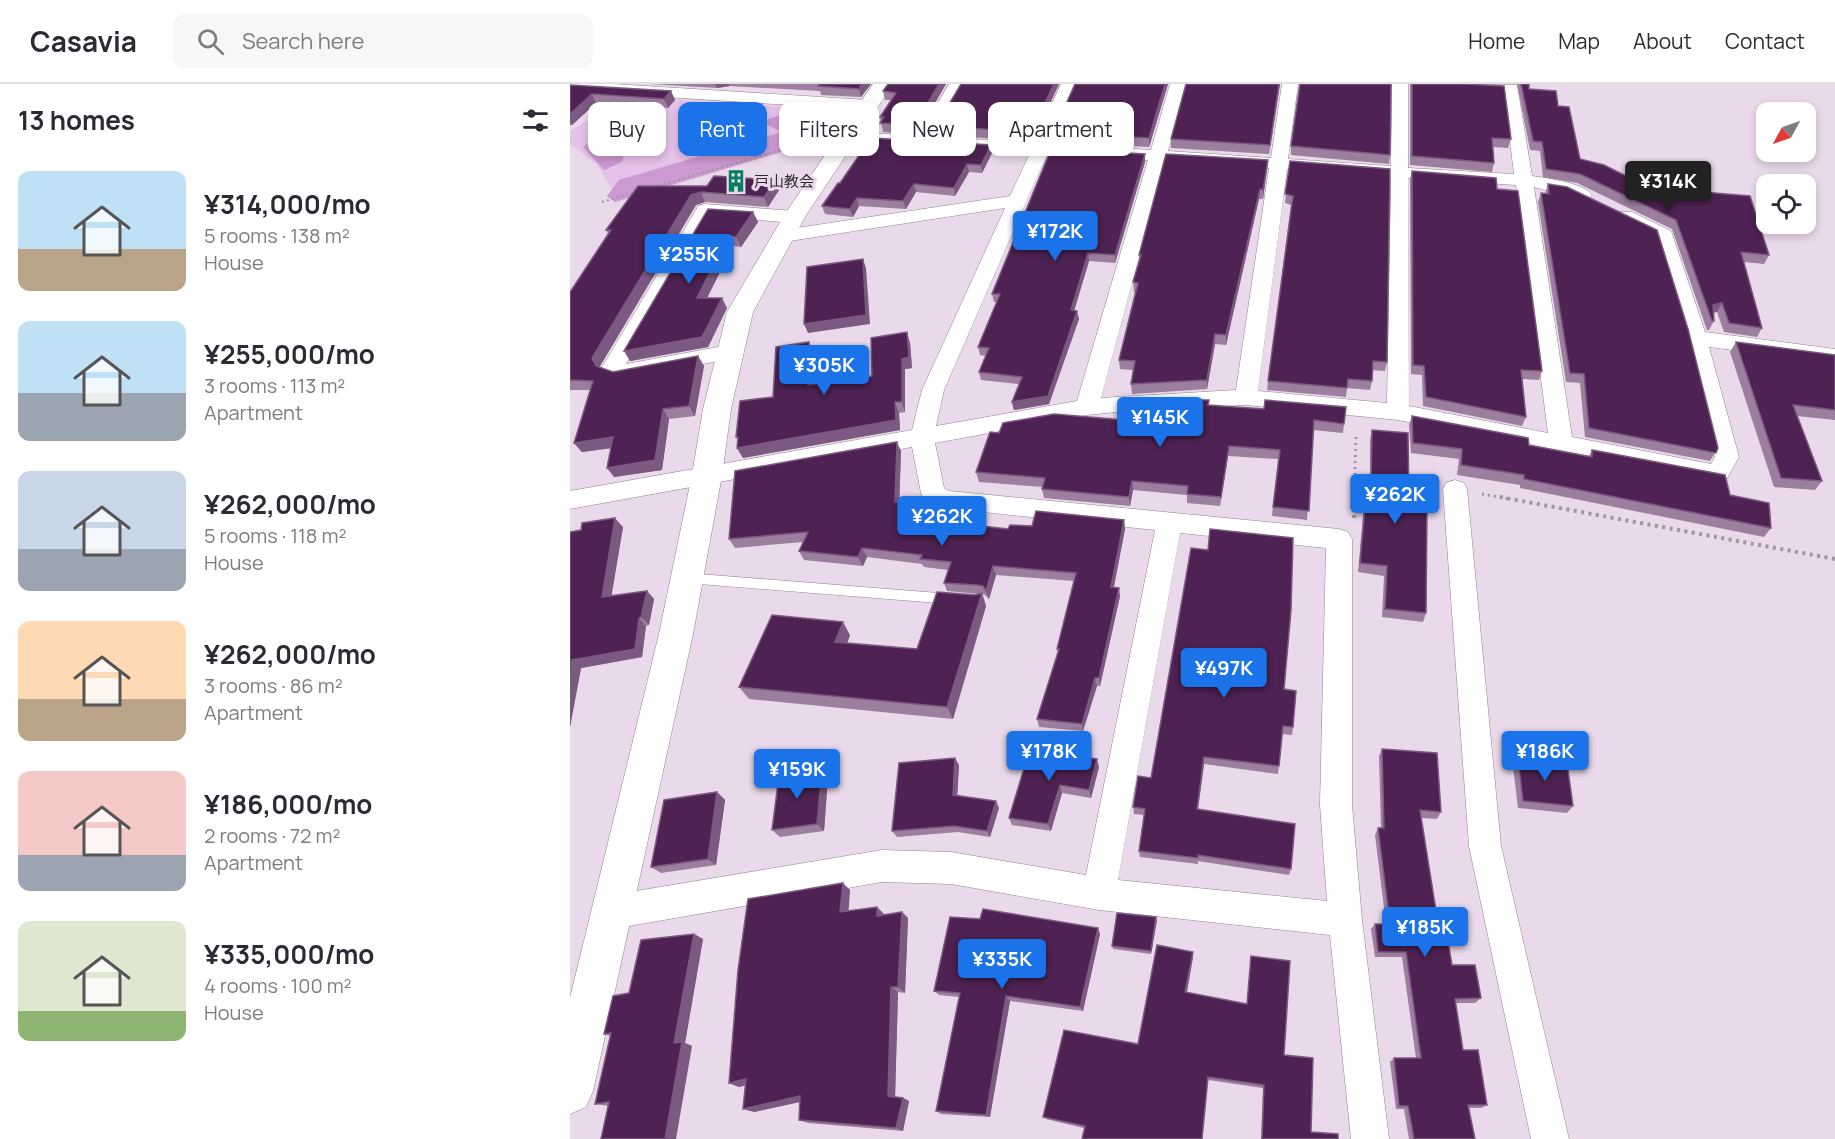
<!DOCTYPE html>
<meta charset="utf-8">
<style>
body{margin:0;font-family:Manrope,"Noto Sans JP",sans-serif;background:#f7f7f7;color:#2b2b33;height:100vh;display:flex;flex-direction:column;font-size:22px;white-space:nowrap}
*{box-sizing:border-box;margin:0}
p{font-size:20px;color:#7c7c81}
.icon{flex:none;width:33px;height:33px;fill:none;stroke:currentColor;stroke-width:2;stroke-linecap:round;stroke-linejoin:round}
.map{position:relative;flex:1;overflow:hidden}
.drawer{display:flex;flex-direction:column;background:#fff;width:570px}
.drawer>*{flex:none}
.guide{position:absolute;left:18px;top:18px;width:570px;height:54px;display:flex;gap:12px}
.needle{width:39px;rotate:230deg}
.controls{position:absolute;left:1186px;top:18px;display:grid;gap:12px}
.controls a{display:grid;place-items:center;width:60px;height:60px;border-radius:12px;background:#fff;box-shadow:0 3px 9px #0003;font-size:30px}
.price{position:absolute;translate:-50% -51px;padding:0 14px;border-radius:6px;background:#1a73e8;color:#fff;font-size:20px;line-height:39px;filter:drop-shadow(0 2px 3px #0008)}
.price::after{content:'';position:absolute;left:50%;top:36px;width:18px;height:14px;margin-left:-9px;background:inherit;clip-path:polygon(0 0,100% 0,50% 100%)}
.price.selected{background:#222;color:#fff}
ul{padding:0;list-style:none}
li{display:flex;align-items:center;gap:18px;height:150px;padding:0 18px}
li span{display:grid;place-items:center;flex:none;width:168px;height:120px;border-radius:12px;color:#555}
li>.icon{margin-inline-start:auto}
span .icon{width:72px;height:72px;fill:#fffc;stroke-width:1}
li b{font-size:26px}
h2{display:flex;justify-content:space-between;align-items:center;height:72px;padding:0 18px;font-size:26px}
.pill{padding:0 21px;border-radius:12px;background:#fff;box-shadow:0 3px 9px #0003;font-size:21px;line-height:54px}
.pill.selected{background:#1a73e8;color:#fff}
header{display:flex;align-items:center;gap:36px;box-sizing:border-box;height:84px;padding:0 30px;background:#fff;border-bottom:2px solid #e1e1e2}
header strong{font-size:28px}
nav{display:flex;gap:33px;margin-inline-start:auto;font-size:21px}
.search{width:420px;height:54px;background:#f7f7f7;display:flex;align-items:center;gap:15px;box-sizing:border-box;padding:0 21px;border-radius:12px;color:#7c7c81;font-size:22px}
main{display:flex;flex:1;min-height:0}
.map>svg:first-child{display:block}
.green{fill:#e5c2e7}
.forest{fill:#cc99d0}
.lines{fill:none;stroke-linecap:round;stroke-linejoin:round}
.lane-casing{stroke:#918392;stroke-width:1}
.street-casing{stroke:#918392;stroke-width:1}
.secondary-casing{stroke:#918392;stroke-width:1}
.path-far2{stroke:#a295a2;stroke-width:2;stroke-dasharray:2 3;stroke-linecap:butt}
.path-far1{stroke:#a295a2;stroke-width:3;stroke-dasharray:2 4;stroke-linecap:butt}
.path{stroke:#a295a2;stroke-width:4;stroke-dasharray:3 4.5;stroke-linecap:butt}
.lane{fill:#fff;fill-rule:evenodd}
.street{fill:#fff;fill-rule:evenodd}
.secondary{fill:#fff;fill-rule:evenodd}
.wall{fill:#9c7e9e}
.shaded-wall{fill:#7c5980}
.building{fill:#4e2252;stroke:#7c5980;stroke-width:1.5}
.labels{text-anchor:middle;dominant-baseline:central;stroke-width:6;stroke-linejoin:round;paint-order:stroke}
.far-poi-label{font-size:15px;fill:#302a30;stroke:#e9d9ea;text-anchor:start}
</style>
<header>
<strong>Casavia</strong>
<div class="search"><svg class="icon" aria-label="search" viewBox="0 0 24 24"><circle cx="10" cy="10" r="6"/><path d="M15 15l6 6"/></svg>Search here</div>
<nav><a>Home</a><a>Map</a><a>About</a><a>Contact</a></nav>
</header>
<main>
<section class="drawer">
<h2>13 homes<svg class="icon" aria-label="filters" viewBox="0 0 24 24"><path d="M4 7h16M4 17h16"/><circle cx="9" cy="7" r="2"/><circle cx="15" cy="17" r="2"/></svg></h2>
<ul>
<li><span style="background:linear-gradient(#bfe0f5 65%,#b9a48a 0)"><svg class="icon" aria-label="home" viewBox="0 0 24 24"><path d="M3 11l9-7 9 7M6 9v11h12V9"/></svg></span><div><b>¥314,000/mo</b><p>5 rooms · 138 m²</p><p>House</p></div></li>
<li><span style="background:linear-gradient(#bfe0f5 60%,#9aa5b1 0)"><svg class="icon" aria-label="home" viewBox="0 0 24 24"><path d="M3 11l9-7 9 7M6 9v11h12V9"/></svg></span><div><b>¥255,000/mo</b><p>3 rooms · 113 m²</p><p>Apartment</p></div></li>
<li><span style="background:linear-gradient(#c9d6e8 65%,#9aa5b1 0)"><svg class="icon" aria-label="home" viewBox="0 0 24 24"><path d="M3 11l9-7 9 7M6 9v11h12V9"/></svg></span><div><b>¥262,000/mo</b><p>5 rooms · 118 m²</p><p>House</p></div></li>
<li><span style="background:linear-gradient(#ffd9b3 65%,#b9a48a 0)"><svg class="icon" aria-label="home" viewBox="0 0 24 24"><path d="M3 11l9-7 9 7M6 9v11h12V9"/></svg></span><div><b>¥262,000/mo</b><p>3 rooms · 86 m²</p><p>Apartment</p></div></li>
<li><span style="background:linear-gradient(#f6c9c9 70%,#9aa5b1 0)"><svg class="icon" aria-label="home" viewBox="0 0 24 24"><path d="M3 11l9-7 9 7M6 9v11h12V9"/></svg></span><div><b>¥186,000/mo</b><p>2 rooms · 72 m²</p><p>Apartment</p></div></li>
<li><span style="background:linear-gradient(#dfe7d0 75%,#8fb573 0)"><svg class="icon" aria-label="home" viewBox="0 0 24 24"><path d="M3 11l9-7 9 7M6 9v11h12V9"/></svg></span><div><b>¥335,000/mo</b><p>4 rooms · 100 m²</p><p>House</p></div></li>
</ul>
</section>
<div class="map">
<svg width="1265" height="1055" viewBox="0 0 1265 1055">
<rect width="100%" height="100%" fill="#e9d9ea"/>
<polygon class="green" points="56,13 271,26 260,47 45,110 26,79 0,60 0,47"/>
<g class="forest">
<polygon points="235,27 276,30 277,35 262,53 45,118 37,112 49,96 212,48 195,40 196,36 216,29"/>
<polygon points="36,58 47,63 54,71 52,78 34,86 13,63 18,59"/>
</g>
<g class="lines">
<g class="lane-casing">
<polygon id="lane" points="117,489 381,510 386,511 388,515 386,519 381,520 117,499 112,498 110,494 112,490"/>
</g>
<g class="street-casing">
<g id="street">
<polygon points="0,0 44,0 298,16 306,21 298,26 0,7"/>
<polygon points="379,0 395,0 359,61 353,62 345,58 338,61 279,58 273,57 270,53 273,49 279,48 338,51 346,55"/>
<path d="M491,0H507L481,60L581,66L600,0H616L598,67L701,74L712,0H728L718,75L821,82L822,0H838V84L944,90L934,8L864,5L856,0L947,1L962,92C977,94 1014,99 1022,111L1019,115L1013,116L964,103L1002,353L1141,380L1145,373L1115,254L1085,154L1048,136L1046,132L1048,128H1062L1101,147L1135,248L1265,265V279L1139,263L1169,373L1156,396L1147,399L828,336L676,321L565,326L517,331L365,359L374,404L379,407L769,445L778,448L782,455V721L792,836L819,1055H781L760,851L529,826L381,800L312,798L42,845L30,840L25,828L30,816L42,811L312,766L381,768L516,791L585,446L365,423L354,415L351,409L342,363L0,425V407L342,346L352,306L435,124L213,158L206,156L203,152L206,148L213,146L440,112L460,69L385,64L379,63L376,59L379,55L385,54L464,59ZM477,70L578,76L507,317L366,342L374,306ZM595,77L699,84L666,306L531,314ZM717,85L821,93L817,319L688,307ZM838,94L946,101L978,349L839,322ZM610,449L756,464L750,721L757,817L548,796Z"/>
<polygon points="135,120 224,127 231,129 233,133 231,137 224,139 141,132 56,280 159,261 167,263 170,268 167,273 159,275 49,296 34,290 31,285 126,126 128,122"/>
<polygon points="885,396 894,399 897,405 931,762 999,1055 961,1055 899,762 873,405 876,399"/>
</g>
</g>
<g class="secondary-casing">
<polygon id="secondary" points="303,0 323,0 235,133 183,228 161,325 152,391 123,550 23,1007 16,1023 0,1030 0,914 89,550 122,391 133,325 157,228 213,133"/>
</g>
<g class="path-far2">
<polyline points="84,103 244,56"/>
<polyline points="32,118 66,108"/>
</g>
<g class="path-far1">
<polyline points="912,410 939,415"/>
<polyline points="784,415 786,349"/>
</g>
<g class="path">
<polyline points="930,413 1265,475"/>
<polyline points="784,434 784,413"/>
</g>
<use href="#lane" class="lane"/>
<use href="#street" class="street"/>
<use href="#secondary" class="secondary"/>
</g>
<g class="wall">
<polygon points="80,0 301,0 291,13 251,11 250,7 160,2 147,4"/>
<polygon points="376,0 347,50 313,48 310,33 321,16 315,16 313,7"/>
<polygon points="391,0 489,0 464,54 430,53 429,55 368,51 366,42"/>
<polygon points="505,0 598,0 579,63 487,58 487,56 485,56 484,47"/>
<polygon points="710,0 699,70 601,64 601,55"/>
<polygon points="840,0 895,0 941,55 938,64 923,63 924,79 922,88 840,81"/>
<polygon points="947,0 959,0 959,5 988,22 1010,75 1199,171 1194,180 1174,178 1192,244 1187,253 1154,248 1147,228 1144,228 1144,237 1139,246 1137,246 1102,145 1007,99 973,93 970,67 960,66"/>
<polygon points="0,1 101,7 105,16 98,24 26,19 2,41 0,41"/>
<polygon points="421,61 422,69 412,89 399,88 385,112 346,108 336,125 289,122 283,133 255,130 252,122 270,99"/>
<polygon points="721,62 820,71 819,80 721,71"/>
<polygon points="698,76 693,115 689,115 656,261 645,260 637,305 562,310 561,300 563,286 550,285 549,276 565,208 564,208 563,198 569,177 569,171"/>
<polygon points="720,77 817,278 815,287 802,286 802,297 800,306 777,304 776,313 697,306 721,121 715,119"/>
<polygon points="575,78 545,179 519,177 504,226 509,235 479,320 444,326 442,318 449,300 411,296 409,288 416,272 410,271 408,263 427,218 424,218 422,210"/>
<polygon points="842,87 927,105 972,287 969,296 952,295 956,333 952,342 853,322 852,291 841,290 840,96"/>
<polygon points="205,96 209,106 198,123 135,118 126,121 29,283 43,288 128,272 134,282 125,332 99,335 92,386 44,393 41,364 12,368 4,359 20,306 0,306 0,208 38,149 36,146 137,102"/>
<polygon points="978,100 1148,364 1140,377 1015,353 1010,299 996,298 968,118 971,109 975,110"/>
<polygon points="138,125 183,128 188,138 171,163 163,162 137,214 157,224 138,263 60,277"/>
<polygon points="1166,258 1265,271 1265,336 1227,332 1252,397 1245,406 1204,403 1160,268"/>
<polygon points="340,259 342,284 335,285 335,328 329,329 330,346 173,374 167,364 203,313 243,268 242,300 302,292"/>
<polygon points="639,321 774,340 773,349 743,346 737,436 702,432 708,375 658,372 650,422 617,419 617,411 563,406 560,422 474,414 472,405 473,403 409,398 406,388 429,349 555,336"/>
<polygon points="842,332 959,361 1019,372 1022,366 1160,411 1201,444 1194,453 950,404 950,401 887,391 889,375 841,369 839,341"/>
<polygon points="802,346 839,423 856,529 853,538 812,533 814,492 788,488 794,420 796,410 797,410 800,401 800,356"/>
<polygon points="331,367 329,418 380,420 383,429 381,439 438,445 462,442 554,436 555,445 544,503 550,512 530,602 527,602 513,647 469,643 467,635 488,570 487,565 504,497 426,491 419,515 415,511 412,510 416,522 383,635 179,615 169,603 280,551 277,559 347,565 405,511 409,510 377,507 374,499 378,486 354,483 352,480 297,473 293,482 234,476 229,467 233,458 165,464 159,455"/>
<polygon points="53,443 41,512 77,507 84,515 79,541 76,542 72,573 11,584 0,643 0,448"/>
<polygon points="714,605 723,643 722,651 712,650 708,690 634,680 628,725 721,785 719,791 628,777 628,780 570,773 569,767 574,731 564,730 563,723 581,694"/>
<polygon points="812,665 871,728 867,735 851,734 868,839 882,881 911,914 905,919 886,919 893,966 917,1021 911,1024 898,1024 905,1055 839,1055 834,1025 826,1025 820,978 824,974 846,974 832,873 805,873 801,845 805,840 816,840 805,751 808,744 811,744 809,672"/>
<polygon points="506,672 529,683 521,714 492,709 481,747 442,741 439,734"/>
<polygon points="948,675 1003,722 997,729 948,724 943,683"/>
<polygon points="389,681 387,711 429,724 420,753 388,748 327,753 322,747"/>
<polygon points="252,686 258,693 254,747 210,753 202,746"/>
<polygon points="147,708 155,716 146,781 91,789 81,783"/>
<polygon points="280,806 278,827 307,823 314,831 332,828 338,834 335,909 328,908 325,1013 333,1014 339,1017 333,1047 238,1039 229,1036 229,1018 184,1028 175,1001 169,1003 159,999"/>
<polygon points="587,836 581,870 543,865 542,862"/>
<polygon points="124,850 133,855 115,959 122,962 38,1022 25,1020 40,952 34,950 59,909"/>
<polygon points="530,850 513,927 440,917 420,1033 371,1030 366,1027 389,913 369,911 364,907"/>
<polygon points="623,868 623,873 617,908 714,971 741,1048 768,1055 691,1055 693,1004 638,996 514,1044 476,1035 473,1033 568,960"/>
</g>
<g class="shaded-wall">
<polygon points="145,0 159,0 160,2 147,4"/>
<polygon points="292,0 301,0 291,13 289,5"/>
<polygon points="369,0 376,0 347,50 345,41"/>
<polygon points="484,0 489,0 464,54 462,46"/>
<polygon points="595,0 598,0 579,63 579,54"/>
<polygon points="709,0 710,0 699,70 700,61"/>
<polygon points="101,7 105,16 98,24 94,15"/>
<polygon points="22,10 26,19 2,41 0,38 0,30"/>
<polygon points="421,61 422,69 412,89 411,81"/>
<polygon points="575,70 575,78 545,179 545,171"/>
<polygon points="698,76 697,85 693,115 693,106"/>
<polygon points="397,80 399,88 385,112 384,104"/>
<polygon points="205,96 209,106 198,123 194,113"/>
<polygon points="344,100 346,108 336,125 333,117"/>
<polygon points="690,105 689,115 656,261 656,251"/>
<polygon points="131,108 135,118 126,121 29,284 26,282 22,274 121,111"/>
<polygon points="287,114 289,122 283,133 280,125"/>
<polygon points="183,128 188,138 171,163 166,153"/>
<polygon points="158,152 163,162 132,224 127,214"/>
<polygon points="518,169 519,177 502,234 501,226"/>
<polygon points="293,175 296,184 300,240 238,249 234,240"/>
<polygon points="152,214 157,224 138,263 60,277 54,267"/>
<polygon points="1152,219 1147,228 1138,230 1143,221"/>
<polygon points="507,227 509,235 479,320 444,326 442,318"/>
<polygon points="337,248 340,259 342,284 335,285 335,328 332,318 332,275"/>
<polygon points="645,250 645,260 637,305 637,296"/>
<polygon points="239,258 243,268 242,311 238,301"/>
<polygon points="128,272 134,282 125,332 119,322"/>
<polygon points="325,318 329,329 330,346 173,374 167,364 171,363 166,353"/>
<polygon points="93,325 99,335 92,386 44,393 37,384"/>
<polygon points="43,353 50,363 12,368 4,359"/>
<polygon points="327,358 331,367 329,427 325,418"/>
<polygon points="659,362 658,372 650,422 651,413"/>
<polygon points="562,397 563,406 560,422 559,413"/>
<polygon points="380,420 383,429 379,447 376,438"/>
<polygon points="45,434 53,443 40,521 32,513"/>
<polygon points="554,436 555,445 542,512 541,503"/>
<polygon points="292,464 297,473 293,482 288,473"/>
<polygon points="423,482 426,491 419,515 416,507"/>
<polygon points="549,504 550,512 530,602 529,594"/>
<polygon points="77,507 84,515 79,541 71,533"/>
<polygon points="412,509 416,522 383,635 377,623"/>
<polygon points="69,534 76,542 72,573 11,584 0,643 0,588 2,576"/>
<polygon points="273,538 280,551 273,571 265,558"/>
<polygon points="525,594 527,602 513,647 512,640"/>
<polygon points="504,664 506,672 502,672"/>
<polygon points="634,673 634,680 627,732 627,725"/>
<polygon points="385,674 389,681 387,718 383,711"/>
<polygon points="527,675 529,683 521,714 519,706"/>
<polygon points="252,686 258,693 254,747 247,740"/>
<polygon points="490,701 492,709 481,747 478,740"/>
<polygon points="147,708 155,716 146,781 138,775"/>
<polygon points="426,717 429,724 420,753 417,747"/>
<polygon points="273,799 280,806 278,835 270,828"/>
<polygon points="307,823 314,830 314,838 307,832"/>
<polygon points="332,828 338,834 335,909 328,903"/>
<polygon points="586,833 587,836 581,870 581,867"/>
<polygon points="528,844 530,850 513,927 510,923"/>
<polygon points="124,850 133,855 115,959 122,962 106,1055 95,1055 104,959"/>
<polygon points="623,868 623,873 616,912 615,908"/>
<polygon points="321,903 328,908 325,1016 318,1012"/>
<polygon points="436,912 440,917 420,1033 416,1031"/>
<polygon points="176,995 186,999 169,1003 159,999"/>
<polygon points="230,1012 239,1016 184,1028 173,1025"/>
<polygon points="333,1014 339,1017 333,1047 326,1044"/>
</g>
<g class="building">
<polygon points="250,0 292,0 289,5 248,2"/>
<polygon points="318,0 369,0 345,41 310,39 314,33 310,33 326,9 313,7"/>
<polygon points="391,0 484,0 462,46 429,44 428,46 366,42"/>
<polygon points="505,0 595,0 579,54 486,49 487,47 484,47"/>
<polygon points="616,0 709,0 700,61 601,55"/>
<polygon points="730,0 821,0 820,71 721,62"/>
<polygon points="842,0 895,0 934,2 941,55 922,54 924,79 842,72"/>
<polygon points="951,0 959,0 959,5 986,7 988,22 999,23 1010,75 1034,81 1068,98 1079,101 1083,99 1096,105 1180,112 1199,171 1171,168 1192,244 1159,239 1152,219 1143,221 1144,237 1142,237 1106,136 1010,90 976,85 972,58 963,57"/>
<polygon points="0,1 101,7 94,15 22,10 0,30"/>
<polygon points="301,54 421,61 411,81 397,80 384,104 344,100 333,117 287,114 280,125 252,122 268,99 270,99"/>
<polygon points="481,65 575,70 545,171 518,169 501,226 507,227 478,312 442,318 452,293 409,288 419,264 408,263 430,210 422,210"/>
<polygon points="596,70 698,76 693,106 690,105 656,251 645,250 637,296 561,300 565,277 549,276 568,199 563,198 571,171 569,171"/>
<polygon points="720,77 820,85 817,278 803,277 802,297 778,295 777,304 698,297 723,112 715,110"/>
<polygon points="842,87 926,94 927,105 948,107 972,287 951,286 956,333 856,313 854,282 843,281"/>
<polygon points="144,92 205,96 194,113 131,108 121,111 22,274 26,282 43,288 128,272 119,322 93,325 85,376 37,384 43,353 4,359 23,297 0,296 0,208 41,146 36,146 68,102 137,102"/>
<polygon points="978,100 997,103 1087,146 1118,245 1148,364 1146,369 1019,344 1014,290 1000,289 971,109 979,110"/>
<polygon points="138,125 183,128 166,153 158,152 127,214 152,214 132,253 54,267"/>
<polygon points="293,175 296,231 234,240 237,183"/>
<polygon points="337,248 339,273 332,275 332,318 325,318 326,336 167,364 168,353 166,353 170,317 203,313 206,263 239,258 238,301 302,292 301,254"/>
<polygon points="1166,258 1265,271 1265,326 1223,321 1252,397 1211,394"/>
<polygon points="634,316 639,316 638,321 694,325 695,316 776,323 774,340 744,336 739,427 703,423 710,366 659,362 651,413 617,410 618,402 562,397 559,413 472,405 475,394 406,388 420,348 429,349 433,339 484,330 555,336 558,319"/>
<polygon points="842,332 958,354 959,361 1022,373 1022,366 1155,391 1160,411 1199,419 1201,444 954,395 954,391 891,381 892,365 843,359"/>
<polygon points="802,346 838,349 839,423 857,425 856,529 815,525 817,482 790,479 796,410 798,411 799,401 801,402"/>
<polygon points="327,358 325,418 380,420 376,438 438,445 440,441 462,442 466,427 554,436 541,503 549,504 529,594 525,594 512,640 467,635 489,565 487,565 506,489 423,482 416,507 413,502 407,501 374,499 381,478 350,475 352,471 292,464 288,473 229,467 238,448 159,455 165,387"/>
<polygon points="45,434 32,513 77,507 71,533 69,534 65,565 2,576 0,588 0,448 11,446 12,439"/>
<polygon points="640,445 723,454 721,526 714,605 726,607 723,643 713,642 709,682 634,673 627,725 725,740 721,785 628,771 628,774 569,767 575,725 563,723 568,692 581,694 621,464 638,466"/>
<polygon points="367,508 405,511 412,509 377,623 169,603 202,531 273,538 265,558 347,565"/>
<polygon points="504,664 502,672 527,675 519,706 490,701 478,740 439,734 459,668"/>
<polygon points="812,665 867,669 871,728 850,726 868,839 875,839 882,881 905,881 911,914 885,915 893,966 908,966 917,1021 898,1021 905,1055 844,1055 838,1022 829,1022 824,974 851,974 836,868 808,868 805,840 820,840 808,744 814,744"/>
<polygon points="385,674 383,711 426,717 417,747 384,742 322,747 329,679"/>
<polygon points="948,675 997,679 1003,722 953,717"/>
<polygon points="252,686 247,740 202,746 209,692"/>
<polygon points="147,708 138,775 81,783 94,716"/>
<polygon points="273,799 270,828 307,823 307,832 332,828 328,903 321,903 318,1012 333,1014 326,1044 229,1036 230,1012 173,1025 176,995 159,999 168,886 178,815"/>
<polygon points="413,825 528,844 510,923 436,912 416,1031 366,1027 390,909 364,907 380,833 410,835"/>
<polygon points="547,829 586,833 581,867 542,862"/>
<polygon points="124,850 104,959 112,958 95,1055 31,1055 39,1018 25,1020 41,949 34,950 43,912 59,909 71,856"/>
<polygon points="587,861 623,868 615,908 677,920 681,872 720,877 714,971 743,974 741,1048 768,1050 768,1055 692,1055 694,1001 638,993 632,1055 512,1055 515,1042 473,1033 494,946 568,960"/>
</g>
<defs>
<g id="building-bare" transform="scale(1.8)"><path d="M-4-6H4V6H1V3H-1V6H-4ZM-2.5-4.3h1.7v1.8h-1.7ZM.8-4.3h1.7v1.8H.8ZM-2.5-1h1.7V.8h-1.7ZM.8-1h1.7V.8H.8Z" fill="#038060" stroke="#e9d9ea" stroke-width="2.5" paint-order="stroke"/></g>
</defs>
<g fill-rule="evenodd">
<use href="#building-bare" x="166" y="97"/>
</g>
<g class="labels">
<g class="far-poi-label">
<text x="184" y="97">戸山教会</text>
</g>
</g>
</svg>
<div class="controls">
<a><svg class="needle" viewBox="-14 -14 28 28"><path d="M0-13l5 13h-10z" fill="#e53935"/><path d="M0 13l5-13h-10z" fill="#7c7c81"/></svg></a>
<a><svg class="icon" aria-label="locate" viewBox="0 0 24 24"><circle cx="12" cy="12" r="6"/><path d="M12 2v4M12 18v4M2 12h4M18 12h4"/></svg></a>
</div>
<b class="price selected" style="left:1098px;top:128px">¥314K</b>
<b class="price" style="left:485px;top:178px">¥172K</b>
<b class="price" style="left:119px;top:201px">¥255K</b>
<b class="price" style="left:254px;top:312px">¥305K</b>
<b class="price" style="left:590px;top:364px">¥145K</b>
<b class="price" style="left:825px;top:441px">¥262K</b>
<b class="price" style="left:372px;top:463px">¥262K</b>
<b class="price" style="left:654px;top:615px">¥497K</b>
<b class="price" style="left:479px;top:698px">¥178K</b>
<b class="price" style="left:975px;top:698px">¥186K</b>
<b class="price" style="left:227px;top:716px">¥159K</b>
<b class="price" style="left:855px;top:874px">¥185K</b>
<b class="price" style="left:432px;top:906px">¥335K</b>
<div class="guide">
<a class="pill">Buy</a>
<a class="pill selected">Rent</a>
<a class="pill">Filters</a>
<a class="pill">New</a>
<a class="pill">Apartment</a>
</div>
</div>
</main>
